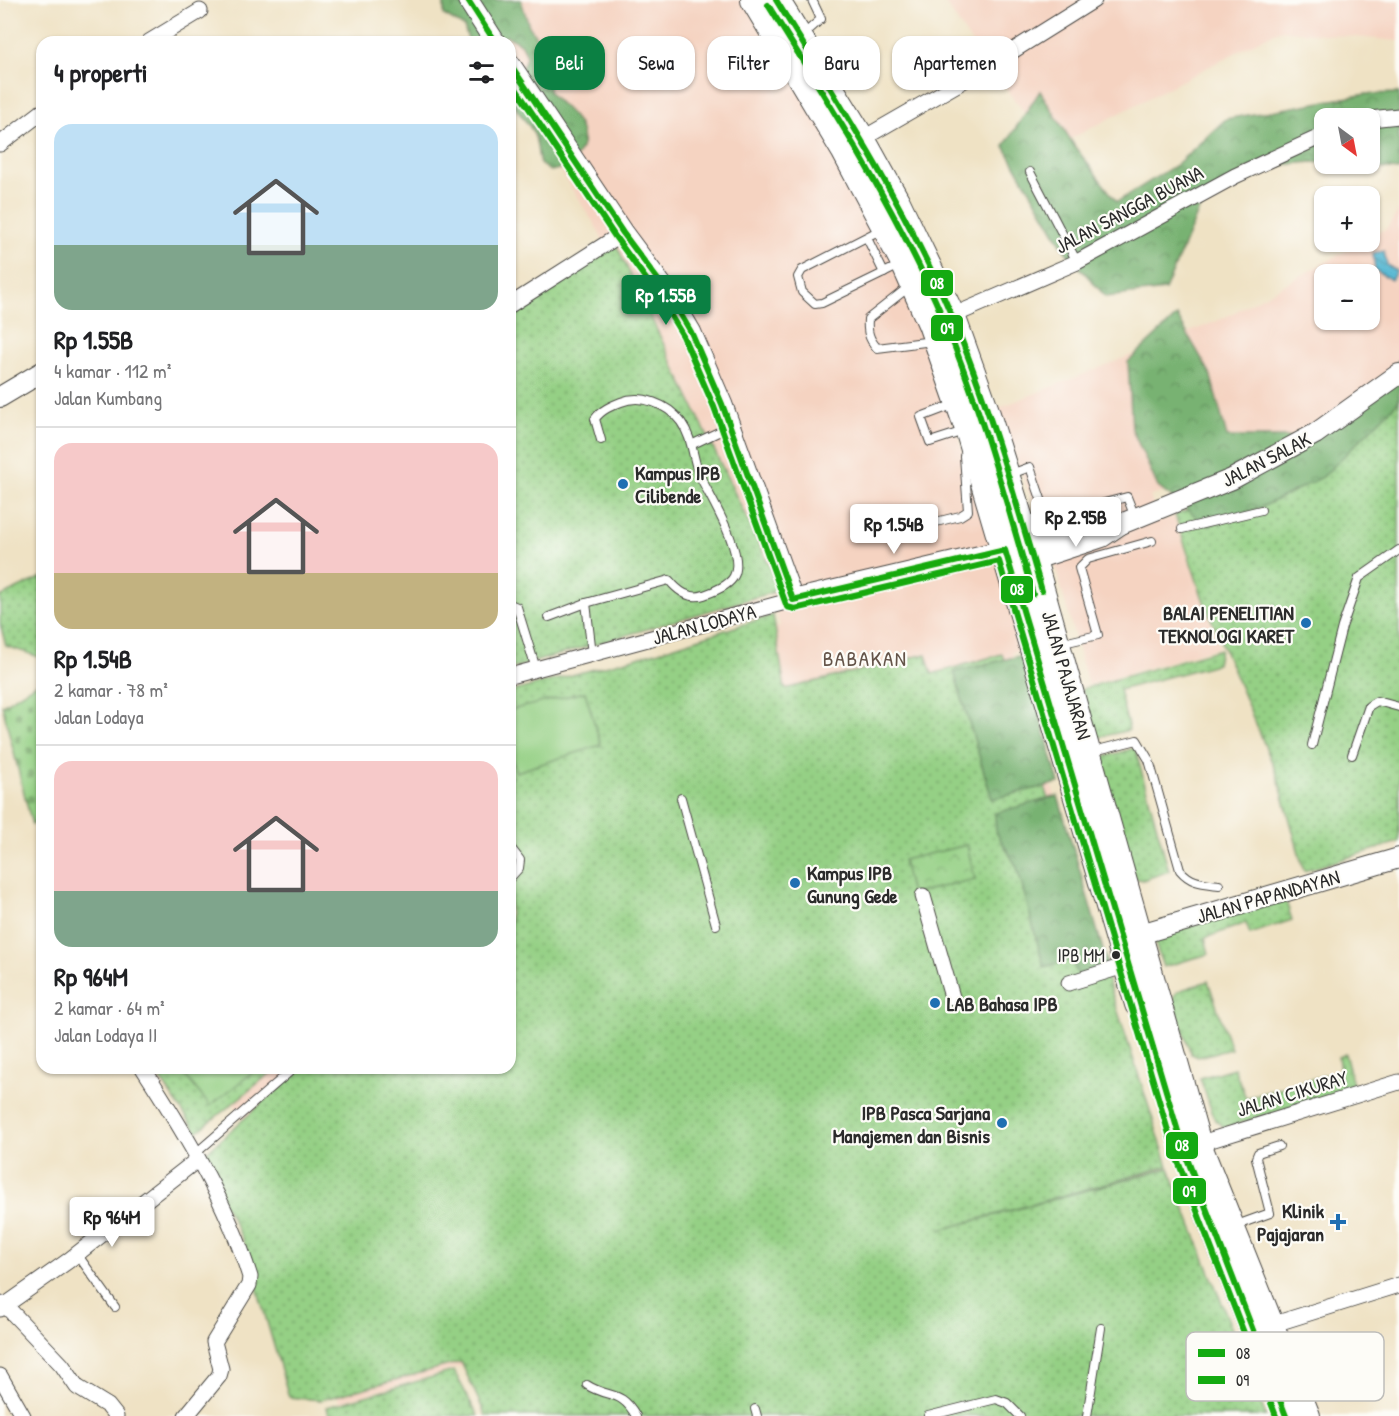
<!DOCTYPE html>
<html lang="id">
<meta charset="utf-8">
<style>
body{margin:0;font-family:"Patrick Hand",sans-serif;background:#f2f2f2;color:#202124;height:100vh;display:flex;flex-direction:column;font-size:22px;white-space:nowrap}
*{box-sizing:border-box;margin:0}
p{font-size:20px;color:#757577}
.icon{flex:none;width:33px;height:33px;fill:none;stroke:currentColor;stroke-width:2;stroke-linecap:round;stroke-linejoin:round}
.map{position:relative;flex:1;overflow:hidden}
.sheet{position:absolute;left:36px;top:36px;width:480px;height:1038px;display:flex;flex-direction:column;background:#fff;border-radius:18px;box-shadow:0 2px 4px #0004}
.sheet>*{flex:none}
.banner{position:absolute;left:534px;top:36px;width:570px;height:54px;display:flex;gap:12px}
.needle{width:39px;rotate:148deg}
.controls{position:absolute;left:1314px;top:108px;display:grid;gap:12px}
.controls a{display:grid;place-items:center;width:66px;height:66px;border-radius:12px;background:#fff;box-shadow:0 2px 4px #0004;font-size:30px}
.price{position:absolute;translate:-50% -51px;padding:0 14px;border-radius:6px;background:#fff;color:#222;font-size:20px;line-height:39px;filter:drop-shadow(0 2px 3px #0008)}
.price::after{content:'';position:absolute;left:50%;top:36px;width:18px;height:14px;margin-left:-9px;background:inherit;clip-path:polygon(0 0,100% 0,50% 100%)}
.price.on{background:#0b8043;color:#fff}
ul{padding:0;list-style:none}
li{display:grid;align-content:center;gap:12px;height:318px;padding:0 18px}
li+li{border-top:2px solid #e0e0e0}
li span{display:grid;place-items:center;height:186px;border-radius:18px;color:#555}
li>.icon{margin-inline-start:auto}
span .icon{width:108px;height:108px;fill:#fffc;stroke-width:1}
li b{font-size:26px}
h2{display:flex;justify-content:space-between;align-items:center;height:72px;padding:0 18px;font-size:26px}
.chip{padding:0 21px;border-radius:18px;background:#fff;box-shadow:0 2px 4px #0004;font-size:21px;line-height:54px}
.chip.on{background:#0b8043;color:#fff}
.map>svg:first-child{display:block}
.built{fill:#f5d3c1;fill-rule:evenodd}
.grass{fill:url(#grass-dots);stroke:#607e58;stroke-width:1.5}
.forest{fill:url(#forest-crowns);stroke:#526e4e;stroke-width:1.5}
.cemetery{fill:url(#cemetery-stones);stroke:#607e58;stroke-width:1.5}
.park{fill:url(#park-crowns);stroke:#607e58;stroke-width:1.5}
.pitch{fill:#95d085;stroke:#607e58;stroke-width:1.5}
.water{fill:url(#water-waves);stroke:#3e707e;stroke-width:1.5}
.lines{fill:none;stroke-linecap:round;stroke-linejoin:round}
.lane-casing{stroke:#484642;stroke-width:10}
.street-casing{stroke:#484642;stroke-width:17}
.secondary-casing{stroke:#484642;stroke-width:22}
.highway-casing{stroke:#484642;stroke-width:28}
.lane{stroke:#fff;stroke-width:8}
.street{stroke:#fff;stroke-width:15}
.secondary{stroke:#fff;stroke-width:20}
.highway{stroke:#fff;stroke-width:26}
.bus-1-casing{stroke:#fdfcf7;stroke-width:10}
.bus-2-casing{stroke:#fdfcf7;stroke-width:10}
.bus-1{stroke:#14aa11;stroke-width:6}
.bus-2{stroke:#14aa11;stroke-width:6}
.poi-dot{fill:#1f6fb2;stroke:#fdfcf7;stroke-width:2}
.bus-dot{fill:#2b2b2b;stroke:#fdfcf7;stroke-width:2}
.labels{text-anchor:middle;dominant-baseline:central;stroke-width:4.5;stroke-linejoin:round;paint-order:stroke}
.bus-label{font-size:18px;fill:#2b2b2b;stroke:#fdfcf7;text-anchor:end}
.street-label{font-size:20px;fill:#2b2b2b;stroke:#fdfcf7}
.poi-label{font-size:20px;font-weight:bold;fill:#2b2b2b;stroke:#fdfcf7;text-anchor:start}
.neighbourhood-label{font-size:21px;letter-spacing:1.5px;fill:#645449;stroke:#fdfcf7}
.key{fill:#fdfcf7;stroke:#bebdba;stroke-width:1.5}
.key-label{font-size:16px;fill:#2b2b2b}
.line-badge{stroke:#fdfcf7;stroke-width:2}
.badge-label{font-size:16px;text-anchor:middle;font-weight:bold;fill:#fff}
</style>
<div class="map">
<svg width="1399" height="1416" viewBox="0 0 1399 1416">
<defs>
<pattern id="grass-dots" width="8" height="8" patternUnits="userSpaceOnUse" patternTransform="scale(1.5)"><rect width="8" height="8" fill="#95d085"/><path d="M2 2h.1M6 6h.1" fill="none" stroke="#7aa96d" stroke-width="1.8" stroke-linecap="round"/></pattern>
<pattern id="forest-crowns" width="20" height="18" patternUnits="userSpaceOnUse" patternTransform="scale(1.5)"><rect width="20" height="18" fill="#78b272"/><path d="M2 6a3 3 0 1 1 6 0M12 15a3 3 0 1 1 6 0" fill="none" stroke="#63915e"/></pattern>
<pattern id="cemetery-stones" width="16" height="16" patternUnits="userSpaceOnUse" patternTransform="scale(1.5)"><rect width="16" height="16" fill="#95d085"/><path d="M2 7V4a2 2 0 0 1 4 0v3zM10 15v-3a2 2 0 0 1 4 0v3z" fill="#7aa96d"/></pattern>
<pattern id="park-crowns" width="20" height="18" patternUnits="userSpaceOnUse" patternTransform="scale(1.5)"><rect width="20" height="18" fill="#95d085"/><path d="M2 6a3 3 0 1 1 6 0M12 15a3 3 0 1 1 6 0" fill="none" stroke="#7aa96d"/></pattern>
<pattern id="water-waves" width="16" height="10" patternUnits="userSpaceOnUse" patternTransform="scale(1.5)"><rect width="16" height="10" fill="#52b6d1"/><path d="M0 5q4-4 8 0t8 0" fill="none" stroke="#4494aa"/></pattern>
</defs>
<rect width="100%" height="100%" fill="#fdfcf7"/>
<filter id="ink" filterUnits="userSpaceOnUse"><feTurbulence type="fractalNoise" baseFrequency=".0167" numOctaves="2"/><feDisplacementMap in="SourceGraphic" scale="12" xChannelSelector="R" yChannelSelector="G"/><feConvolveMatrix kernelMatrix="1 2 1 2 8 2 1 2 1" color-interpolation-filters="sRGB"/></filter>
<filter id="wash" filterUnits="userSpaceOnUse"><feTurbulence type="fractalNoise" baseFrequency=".008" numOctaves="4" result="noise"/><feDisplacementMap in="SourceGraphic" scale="24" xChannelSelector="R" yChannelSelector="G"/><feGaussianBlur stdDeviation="1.35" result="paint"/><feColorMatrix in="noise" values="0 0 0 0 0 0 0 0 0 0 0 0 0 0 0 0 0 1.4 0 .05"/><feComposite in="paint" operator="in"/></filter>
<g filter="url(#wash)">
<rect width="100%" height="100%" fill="#efe2c4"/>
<g class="built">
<polygon points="448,0 772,0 907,290 1031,647 1012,652 1164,1164 339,1402 310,1234 232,1101 196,1129 148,1068 510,1068 510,697 780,626 771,591 766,585 751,607 510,662 612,258 594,223 510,95 510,42 476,42"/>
<polygon points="943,0 1399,0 1399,41 1279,30 1053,148 986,64"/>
<path d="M1399,210V370L1266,464L1150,496L1158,521L1174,517L1219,647L1088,685L1049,543L996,409L1222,319L1362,242H1370V237L1387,228ZM1324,274H1370V320H1324Z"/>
</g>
<g class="grass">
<polygon points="614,240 781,590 510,669 510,310"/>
<polygon points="1399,391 1399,842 1304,871 1277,774 1204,602 1175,515 1219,498"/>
<polygon points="42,577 42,658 6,646 0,624 0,597"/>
<polygon points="773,615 785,689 926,654 932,674 1002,654 1168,1166 940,1230 1169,1168 1266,1416 486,1416 461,1362 321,1400 289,1397 243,1240 200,1158 301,1068 510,1068 510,692 656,652"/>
<polygon points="1220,649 1217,664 1119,690 1129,730 1096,738 1082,689"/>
<polygon points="1135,748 1169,871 1143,880 1134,878 1100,758"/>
<polygon points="1285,898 1292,920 1250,934 1246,923 1205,938 1209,954 1163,967 1153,937"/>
<polygon points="1208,981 1231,1049 1198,1057 1191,1054 1173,1000 1178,991"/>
<polygon points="1345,1054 1353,1084 1346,1091 1225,1128 1215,1120 1200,1078 1234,1068 1246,1098 1340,1071 1338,1057"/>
<polygon points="152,1068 277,1068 197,1132"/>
<polygon points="454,1371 478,1416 329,1416 327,1407"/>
</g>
<g class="forest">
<path d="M444,0H521L529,26L549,56V92C557,102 569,109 576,120C592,144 576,167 550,171L540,164C537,154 538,142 533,132C527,120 513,110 512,95C511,70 547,55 507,36L489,42H469L464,27L444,15Z"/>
<polygon points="1040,91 1075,147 1117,202 1176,165 1226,119 1366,94 1399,93 1399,170 1329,164 1370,164 1370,118 1324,118 1324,163 1312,162 1249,168 1201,205 1165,290 1106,297 1066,252 1004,146"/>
<polygon points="1177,316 1210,373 1227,437 1298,437 1359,410 1399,360 1399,401 1323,477 1266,505 1208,526 1158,487 1132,429 1128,362"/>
<polygon points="1023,655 1059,783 992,799 954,672"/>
<polygon points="1058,796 1108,967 1078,975 1071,960 1044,967 1017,867 996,832 995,813"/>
</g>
<polygon class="cemetery" points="42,680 42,819 32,825 2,705"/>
<polygon class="park" points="967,845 975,879 911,894 903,860"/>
<g class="pitch">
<polygon points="585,692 601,745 516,772 510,752 510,710"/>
<polygon points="179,1068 258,1068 210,1106"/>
</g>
<polygon class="water" points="1384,251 1387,265 1397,271 1391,280 1375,270 1373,253"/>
</g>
<g filter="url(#ink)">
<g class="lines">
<g class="lane-casing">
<g id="lane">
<polyline points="803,35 821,19 812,0"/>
<polyline points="1030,172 1077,262"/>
<polyline points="882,229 802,270 798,277 802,292 815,304 822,303 900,265"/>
<polyline points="867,238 884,273"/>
<path d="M910,286L868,319C867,332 869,339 877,348L933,341"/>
<polyline points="955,404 921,417 930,442 964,431"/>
<polyline points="693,444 729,427"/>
<polyline points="1011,474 1030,467 1043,505 1059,515 1127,497 1135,517"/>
<polyline points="936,522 960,516 968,511 964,456"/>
<polyline points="1182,529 1261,510"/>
<polyline points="586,603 592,654"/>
<polyline points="510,604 517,607 536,669"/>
<path d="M549,617L586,603L669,580C678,591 689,600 704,595C713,592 730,585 734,576C746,553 709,496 699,474C692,456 693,439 681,422C668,404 641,394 621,402C611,406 601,410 595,419L601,440"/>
<polyline points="1059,644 1098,635 1079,568 1088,559 1152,541"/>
<polyline points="1312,745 1342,627 1359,578 1399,550"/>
<path d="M1090,752L1137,740L1149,760L1180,870C1191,883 1202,883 1219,885"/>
<polyline points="1352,755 1369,706 1377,701 1399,707"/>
<polyline points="681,798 716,925"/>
<polyline points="510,847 520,860 519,868 510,878"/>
<polyline points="196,1153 294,1068"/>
<polyline points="1234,1226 1270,1213 1256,1158 1258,1153 1279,1146"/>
<polyline points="77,1254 115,1307"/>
<path d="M587,1385C609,1399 621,1389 636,1416"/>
<polyline points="755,1409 757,1416"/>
<polyline points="928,1416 996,1399 1007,1403 1020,1416"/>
<polyline points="1087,1416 1101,1328"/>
</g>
</g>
<g class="street-casing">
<g id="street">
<polyline points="149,42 200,11"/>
<polyline points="1370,119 1399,116"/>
<polyline points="862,139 982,70 1094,0"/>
<polyline points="0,144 42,112"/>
<polyline points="510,305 623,233"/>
<polyline points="952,316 1077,262 1235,176 1324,135"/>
<polyline points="510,676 793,600"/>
<polyline points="923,896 952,997"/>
<polyline points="1069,983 1127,965"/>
<path d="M143,1068C185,1133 227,1202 250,1277L249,1285L214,1342L221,1369L219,1376L186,1416"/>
<polyline points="1198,1144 1399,1082"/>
<polyline points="4,1304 62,1365 77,1387 108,1406 116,1416"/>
<polyline points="0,1309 68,1261 197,1160"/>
<polyline points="1271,1325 1399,1285"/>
<polyline points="0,1376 23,1416"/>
</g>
</g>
<g class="secondary-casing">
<g id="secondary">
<polyline points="468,0 495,42"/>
<polyline points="510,64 623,233 670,296 691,332 722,404 793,600 1005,550 1097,522 1121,524"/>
<polyline points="0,397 42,372"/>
<polyline points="1020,564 1102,537 1121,524 1232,479 1315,434 1399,374"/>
<polyline points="1137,935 1399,858"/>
</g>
</g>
<g class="highway-casing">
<g id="highway">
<polyline points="754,0 844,150 904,263 931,324 968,429 1138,1004"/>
<polyline points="776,0 862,139 897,202 952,316 986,411 1033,560 1198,1144 1307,1416"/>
<polyline points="1203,1201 1286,1416"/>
</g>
</g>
<use href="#lane" class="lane"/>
<use href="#street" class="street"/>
<use href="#secondary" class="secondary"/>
<use href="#highway" class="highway"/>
<g class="bus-1-casing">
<g id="bus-1">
<polyline points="468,0 495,42"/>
<path d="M776,0C839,102 904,204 951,314C989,404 1015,498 1042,591"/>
<polyline points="510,64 623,233 670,296 691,332 722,404 793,600 1005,550 1183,1148 1286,1416"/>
</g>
</g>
<g class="bus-2-casing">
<g id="bus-2">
<path d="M768,5C831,106 896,208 943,318C981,407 1006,501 1033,594"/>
<polyline points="510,80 616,238 662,301 683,336 714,407 787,607 795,609 999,561 1174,1151 1276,1416"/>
</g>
</g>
<use href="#bus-1" class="bus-1"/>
<use href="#bus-2" class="bus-2"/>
</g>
</g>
<g class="poi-dot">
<circle cx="623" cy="484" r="6"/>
<circle cx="1306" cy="623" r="6"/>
<circle cx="795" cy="883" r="6"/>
<circle cx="935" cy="1003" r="6"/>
<circle cx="1002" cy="1123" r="6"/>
<path d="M1335 1213h6v6h6v6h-6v6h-6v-6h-6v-6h6z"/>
</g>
<circle class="bus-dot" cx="1116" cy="955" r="5"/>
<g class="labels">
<g class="bus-label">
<text x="1105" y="955">IPB MM</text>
</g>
<g class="street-label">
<text transform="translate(1129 209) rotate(-28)">JALAN SANGGA BUANA</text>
<text transform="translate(1266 459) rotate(-27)">JALAN SALAK</text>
<text transform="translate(704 624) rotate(-15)">JALAN LODAYA</text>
<text transform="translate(1067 675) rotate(74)">JALAN PAJAJARAN</text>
<text transform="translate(1268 896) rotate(-16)">JALAN PAPANDAYAN</text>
<text transform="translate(1292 1093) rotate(-17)">JALAN CIKURAY</text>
</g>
<g class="poi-label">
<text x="635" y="472">Kampus IPB<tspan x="635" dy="23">Cilibende</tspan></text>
<text x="1294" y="612" text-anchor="end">BALAI PENELITIAN<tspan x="1294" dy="23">TEKNOLOGI KARET</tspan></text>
<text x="807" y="872">Kampus IPB<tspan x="807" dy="23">Gunung Gede</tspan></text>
<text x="947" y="1003">LAB Bahasa IPB</text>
<text x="990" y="1112" text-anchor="end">IPB Pasca Sarjana<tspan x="990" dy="23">Manajemen dan Bisnis</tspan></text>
<text x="1324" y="1210" text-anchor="end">Klinik<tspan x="1324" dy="23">Pajajaran</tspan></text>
</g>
<g class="neighbourhood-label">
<text x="865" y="658">BABAKAN</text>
</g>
</g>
<rect x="1186" y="1332" width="198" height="69" rx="9" class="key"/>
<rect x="1198" y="1349" width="27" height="8" fill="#14aa11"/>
<rect x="1198" y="1376" width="27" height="8" fill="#14aa11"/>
<g class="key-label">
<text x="1236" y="1359">08</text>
<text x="1236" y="1386">09</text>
</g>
<g class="line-badge">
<rect x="920" y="269" width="34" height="28" rx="6" fill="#14aa11"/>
<rect x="930" y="314" width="34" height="28" rx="6" fill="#14aa11"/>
<rect x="1000" y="575" width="34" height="29" rx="6" fill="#14aa11"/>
<rect x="1165" y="1131" width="34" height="29" rx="6" fill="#14aa11"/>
<rect x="1172" y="1177" width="35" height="28" rx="6" fill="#14aa11"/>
</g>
<g class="badge-label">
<text x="937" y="289">08</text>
<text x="947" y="334">09</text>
<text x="1017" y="595">08</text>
<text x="1182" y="1151">08</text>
<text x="1189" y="1197">09</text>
</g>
</svg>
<div class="controls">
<a><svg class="needle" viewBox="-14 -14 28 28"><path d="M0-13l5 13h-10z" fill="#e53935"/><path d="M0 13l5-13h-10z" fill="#757577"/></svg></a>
<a>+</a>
<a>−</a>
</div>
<b class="price on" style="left:666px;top:326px">Rp 1.55B</b>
<b class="price" style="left:1076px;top:548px">Rp 2.95B</b>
<b class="price" style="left:894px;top:555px">Rp 1.54B</b>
<b class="price" style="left:112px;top:1248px">Rp 964M</b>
<div class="banner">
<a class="chip on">Beli</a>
<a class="chip">Sewa</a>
<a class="chip">Filter</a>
<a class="chip">Baru</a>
<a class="chip">Apartemen</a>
</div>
<section class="sheet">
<h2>4 properti<svg class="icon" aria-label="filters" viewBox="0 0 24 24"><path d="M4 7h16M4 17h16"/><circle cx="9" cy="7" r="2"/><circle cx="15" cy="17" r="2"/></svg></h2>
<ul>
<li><span style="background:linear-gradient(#bfe0f5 65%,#7fa58c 0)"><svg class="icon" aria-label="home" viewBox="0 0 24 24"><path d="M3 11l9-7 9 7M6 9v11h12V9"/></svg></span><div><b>Rp 1.55B</b><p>4 kamar · 112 m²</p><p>Jalan Kumbang</p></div></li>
<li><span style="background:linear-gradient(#f6c9c9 70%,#c2b280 0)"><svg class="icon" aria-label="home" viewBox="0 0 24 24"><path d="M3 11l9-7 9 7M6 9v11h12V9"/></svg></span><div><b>Rp 1.54B</b><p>2 kamar · 78 m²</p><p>Jalan Lodaya</p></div></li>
<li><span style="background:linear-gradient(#f6c9c9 70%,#7fa58c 0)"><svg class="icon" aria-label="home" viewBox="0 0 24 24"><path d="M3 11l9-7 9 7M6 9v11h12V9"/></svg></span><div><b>Rp 964M</b><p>2 kamar · 64 m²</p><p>Jalan Lodaya II</p></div></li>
</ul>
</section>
</div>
